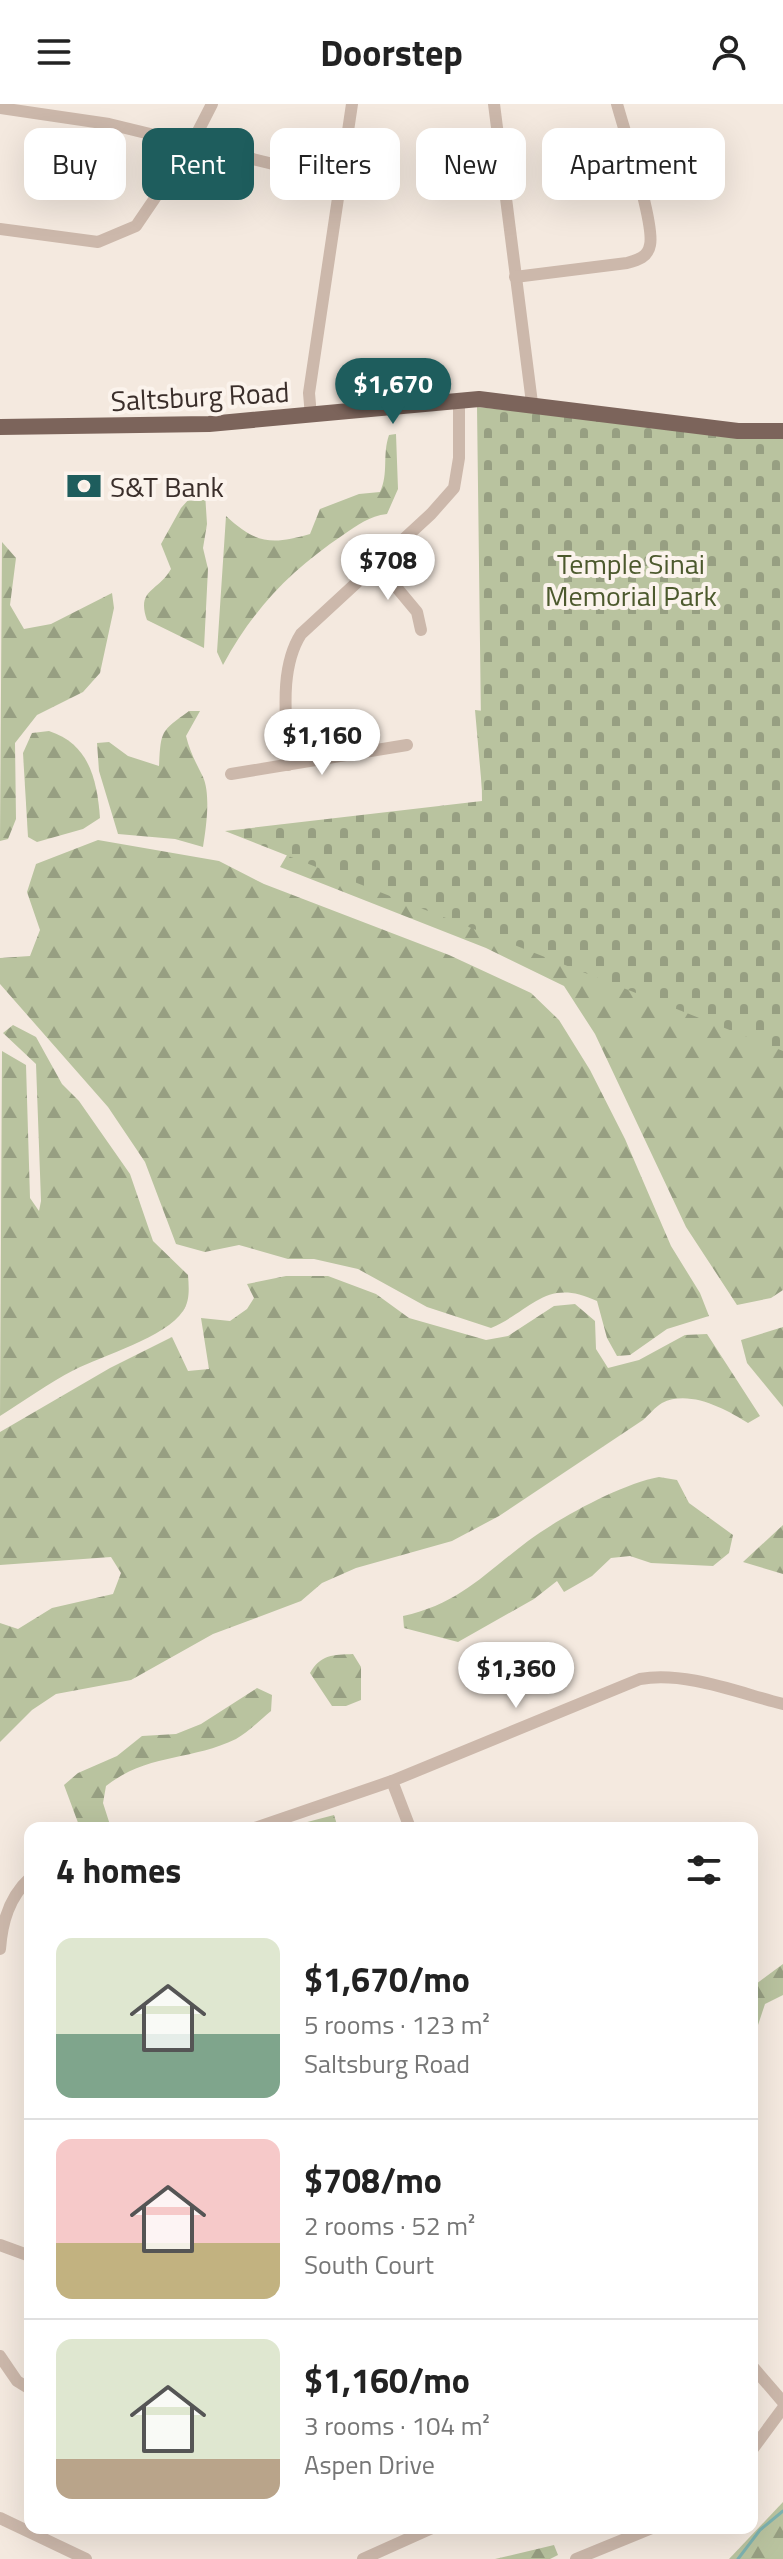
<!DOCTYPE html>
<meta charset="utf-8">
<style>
body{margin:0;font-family:"Titillium Web",sans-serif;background:#f2f2f2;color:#222;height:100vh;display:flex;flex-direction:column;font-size:30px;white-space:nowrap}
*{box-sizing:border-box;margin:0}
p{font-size:26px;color:#767676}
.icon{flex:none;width:44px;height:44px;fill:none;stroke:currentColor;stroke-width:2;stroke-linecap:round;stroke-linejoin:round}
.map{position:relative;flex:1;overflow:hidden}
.sheet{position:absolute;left:24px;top:1718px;width:734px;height:712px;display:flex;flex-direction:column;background:#fff;border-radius:16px;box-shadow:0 8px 32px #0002}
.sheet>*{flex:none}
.guide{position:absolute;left:24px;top:24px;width:736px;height:72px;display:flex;gap:16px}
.price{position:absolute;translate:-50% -68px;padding:0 18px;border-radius:28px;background:#fff;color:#222;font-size:26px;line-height:52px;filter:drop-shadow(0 2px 4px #0008)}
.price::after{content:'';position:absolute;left:50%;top:48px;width:24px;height:18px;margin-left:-12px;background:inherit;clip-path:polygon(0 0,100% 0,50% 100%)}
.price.current{background:#1e5d5d;color:#fff}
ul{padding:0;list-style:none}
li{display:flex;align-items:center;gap:24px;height:200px;padding:0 32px}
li+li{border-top:2px solid #e0e0e0}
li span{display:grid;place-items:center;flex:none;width:224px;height:160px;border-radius:16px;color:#555}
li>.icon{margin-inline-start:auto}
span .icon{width:96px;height:96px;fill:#fffc;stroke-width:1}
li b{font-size:34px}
h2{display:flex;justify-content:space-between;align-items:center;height:96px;padding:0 32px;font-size:34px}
.chip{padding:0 28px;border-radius:16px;background:#fff;box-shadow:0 8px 32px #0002;font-size:28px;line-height:72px}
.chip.current{background:#1e5d5d;color:#fff}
header{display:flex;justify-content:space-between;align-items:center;height:104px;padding:0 32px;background:#fff;font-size:36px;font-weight:700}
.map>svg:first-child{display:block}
.forest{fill:url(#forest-firs)}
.cemetery{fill:url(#cemetery-stones)}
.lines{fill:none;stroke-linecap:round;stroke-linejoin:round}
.stream{stroke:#7db2b0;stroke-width:3}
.minor{stroke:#ccb8ab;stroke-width:12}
.major{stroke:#7c645b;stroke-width:16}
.labels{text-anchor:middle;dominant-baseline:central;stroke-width:8;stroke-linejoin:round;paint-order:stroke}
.street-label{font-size:28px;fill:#3a2e2a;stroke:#fbf3ec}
.poi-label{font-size:28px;fill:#3a2e2a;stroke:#fbf3ec;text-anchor:start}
.park-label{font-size:28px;fill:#4c592d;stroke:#fbf3ec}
</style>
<header><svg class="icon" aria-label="menu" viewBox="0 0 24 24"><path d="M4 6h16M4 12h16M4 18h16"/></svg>Doorstep<svg class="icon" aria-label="person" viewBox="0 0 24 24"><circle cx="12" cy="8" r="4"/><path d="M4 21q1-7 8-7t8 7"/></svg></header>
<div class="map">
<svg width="783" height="2455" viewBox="0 0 783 2455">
<defs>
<pattern id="forest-firs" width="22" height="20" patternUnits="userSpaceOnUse" patternTransform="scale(2)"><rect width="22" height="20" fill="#b9c39f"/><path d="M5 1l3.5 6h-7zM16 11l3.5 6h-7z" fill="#979f82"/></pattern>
<pattern id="cemetery-stones" width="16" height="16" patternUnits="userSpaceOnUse" patternTransform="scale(2)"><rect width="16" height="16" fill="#b9c39f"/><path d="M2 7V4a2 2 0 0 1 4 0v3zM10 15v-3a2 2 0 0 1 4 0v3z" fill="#979f82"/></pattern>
</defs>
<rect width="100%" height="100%" fill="#f4e9df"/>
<g class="forest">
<path d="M396,330L398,385L387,410C369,412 358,421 343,431C291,466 253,505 223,561L217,548L226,412C256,440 272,441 310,430L320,405L359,390L380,388C389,369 382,351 389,331Z"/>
<path d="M198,385L205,389L207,420L203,444L208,465L204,544L147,516C136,485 158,488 171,465L161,440L181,404Z"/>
<polygon points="2,438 16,454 10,501 24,525 51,520 112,489 114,504 100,569 83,588 37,611 15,639 16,715 8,735 0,737"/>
<polygon points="475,606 518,611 783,849 783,1186 771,1194 737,1201 686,1123 595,930 564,882 486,844 280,763 296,736 484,708"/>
<path d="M189,607H200L186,632C190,648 196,659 203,673C211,691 206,724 203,743L175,735L118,730L99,667L97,639L109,638L128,652L159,662C161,627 160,628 189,607Z"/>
<path d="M49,627C89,640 97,675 100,714L83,725L37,738L28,733L23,649L32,629Z"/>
<path d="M98,736L219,757L264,780L449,851L531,889L559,916L590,966L625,1035L671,1142L700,1189L709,1212L667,1225L630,1251L617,1252L607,1234L597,1197C546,1173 534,1205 491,1224L427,1203L358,1165L314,1155H288L239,1141L205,1148L176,1140L145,1058L108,1003L0,880V854L30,852L40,826L27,788L36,760Z"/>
<path d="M13,921L36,933L62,980L79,997L130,1070L153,1137L188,1171C189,1184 190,1197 183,1207C166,1233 102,1252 74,1266C49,1279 24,1297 0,1312L2,947L26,961L30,1094L39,1107L41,1097L36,960L3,929Z"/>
<path d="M286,1172H328L376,1190L409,1214L486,1236L508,1232L554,1202L575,1200L595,1217L596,1245L608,1264L639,1256L685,1231L707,1230L760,1312L748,1319C726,1305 689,1285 662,1299C655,1303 649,1311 643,1316L499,1412L452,1437L356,1464L322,1479L301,1497L213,1530L131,1576L56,1590L32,1606L0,1638V1519L18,1525L52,1504L113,1490L121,1469L111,1453L0,1461V1328L110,1264L172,1233L188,1267L209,1265L201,1214L230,1217L247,1205L254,1194L247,1180Z"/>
<polygon points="783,1223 783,1303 747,1259 741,1236"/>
<path d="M659,1373L677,1376L689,1399L733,1431L729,1449L713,1462L651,1459L630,1452L611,1454L592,1472L564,1488L557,1477L534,1495L458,1538L404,1524L403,1512C459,1500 484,1470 528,1437C559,1414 621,1380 659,1373Z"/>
<polygon points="783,1421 783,1470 743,1458"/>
<path d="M353,1550L361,1563V1596L346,1602H332L310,1569C321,1550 333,1551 353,1550Z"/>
<path d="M257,1584L272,1591L271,1607C260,1616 248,1628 236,1635C191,1657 148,1649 106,1682L103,1699L111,1724H80L64,1681L78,1669L117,1652L142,1632L176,1630L201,1620Z"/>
<polygon points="334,1711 338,1724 286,1724 292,1722"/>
<polygon points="783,1860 783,1891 765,1900 752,1939 752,1883"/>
<polygon points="783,2398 783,2455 729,2455"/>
<polygon points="554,2441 558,2451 550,2455 495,2455"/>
</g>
<polygon class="cemetery" points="477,303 783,332 783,947 225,727 482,697"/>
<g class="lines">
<polyline class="stream" points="738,2455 760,2426 783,2407"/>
<g class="minor">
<polyline points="494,0 532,299"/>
<polyline points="0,4 109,20 339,76"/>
<polyline points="0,125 98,138 136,122 191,41 212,0"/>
<path d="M515,173L627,159C638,156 648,153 650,141C655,120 624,26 617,0"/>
<polyline points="311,312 309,289 352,0"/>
<polyline points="377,460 417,508 421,526"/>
<path d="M288,661C287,619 278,566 301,530L431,410L454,384L459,354V296"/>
<polyline points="231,670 407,641"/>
<polyline points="392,1677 410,1724"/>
<path d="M255,1724L392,1677L640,1575C686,1567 739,1589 783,1600"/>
<path d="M0,1845C2,1818 9,1793 30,1774"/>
<polyline points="0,2141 30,2152"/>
<polyline points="0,2252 17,2277 30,2285"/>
<polyline points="752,2262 783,2298"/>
<polyline points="752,2346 783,2304"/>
<polyline points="0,2414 86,2455"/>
<polyline points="363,2455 432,2424"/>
<polyline points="576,2455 652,2424"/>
</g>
<polyline class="major" points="0,323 209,320 479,295 738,327 783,327"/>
</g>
<defs>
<g id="bank-bare" transform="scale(2.76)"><path d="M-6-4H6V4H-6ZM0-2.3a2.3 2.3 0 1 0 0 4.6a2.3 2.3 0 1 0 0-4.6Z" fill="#1e5d5d" stroke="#fbf3ec" stroke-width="2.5" paint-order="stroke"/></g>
</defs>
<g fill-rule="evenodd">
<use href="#bank-bare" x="84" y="382"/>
</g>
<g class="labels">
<g class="street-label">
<text transform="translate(200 292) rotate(-3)">Saltsburg Road</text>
</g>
<g class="poi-label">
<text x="110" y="382">S&amp;T Bank</text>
</g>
<g class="park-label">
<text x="631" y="459">Temple Sinai<tspan x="631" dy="32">Memorial Park</tspan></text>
</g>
</g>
</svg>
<b class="price current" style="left:393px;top:322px">$1,670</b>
<b class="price" style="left:388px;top:498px">$708</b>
<b class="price" style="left:322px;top:673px">$1,160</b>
<b class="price" style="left:516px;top:1606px">$1,360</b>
<div class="guide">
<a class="chip">Buy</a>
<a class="chip current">Rent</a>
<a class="chip">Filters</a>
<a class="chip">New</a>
<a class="chip">Apartment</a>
</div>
<section class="sheet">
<h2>4 homes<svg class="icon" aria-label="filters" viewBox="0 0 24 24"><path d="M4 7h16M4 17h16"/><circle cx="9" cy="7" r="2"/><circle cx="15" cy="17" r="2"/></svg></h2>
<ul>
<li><span style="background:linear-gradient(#dfe7d0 60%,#7fa58c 0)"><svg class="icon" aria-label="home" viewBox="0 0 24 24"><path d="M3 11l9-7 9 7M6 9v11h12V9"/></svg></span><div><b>$1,670/mo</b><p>5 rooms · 123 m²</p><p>Saltsburg Road</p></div></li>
<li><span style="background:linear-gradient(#f6c9c9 65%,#c2b280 0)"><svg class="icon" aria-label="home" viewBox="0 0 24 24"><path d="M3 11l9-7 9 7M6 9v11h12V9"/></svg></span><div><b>$708/mo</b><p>2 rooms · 52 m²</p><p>South Court</p></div></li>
<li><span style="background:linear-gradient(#dfe7d0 75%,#b9a48a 0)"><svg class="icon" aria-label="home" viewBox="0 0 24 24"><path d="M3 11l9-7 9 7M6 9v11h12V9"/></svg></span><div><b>$1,160/mo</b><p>3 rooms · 104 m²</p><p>Aspen Drive</p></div></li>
</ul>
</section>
</div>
